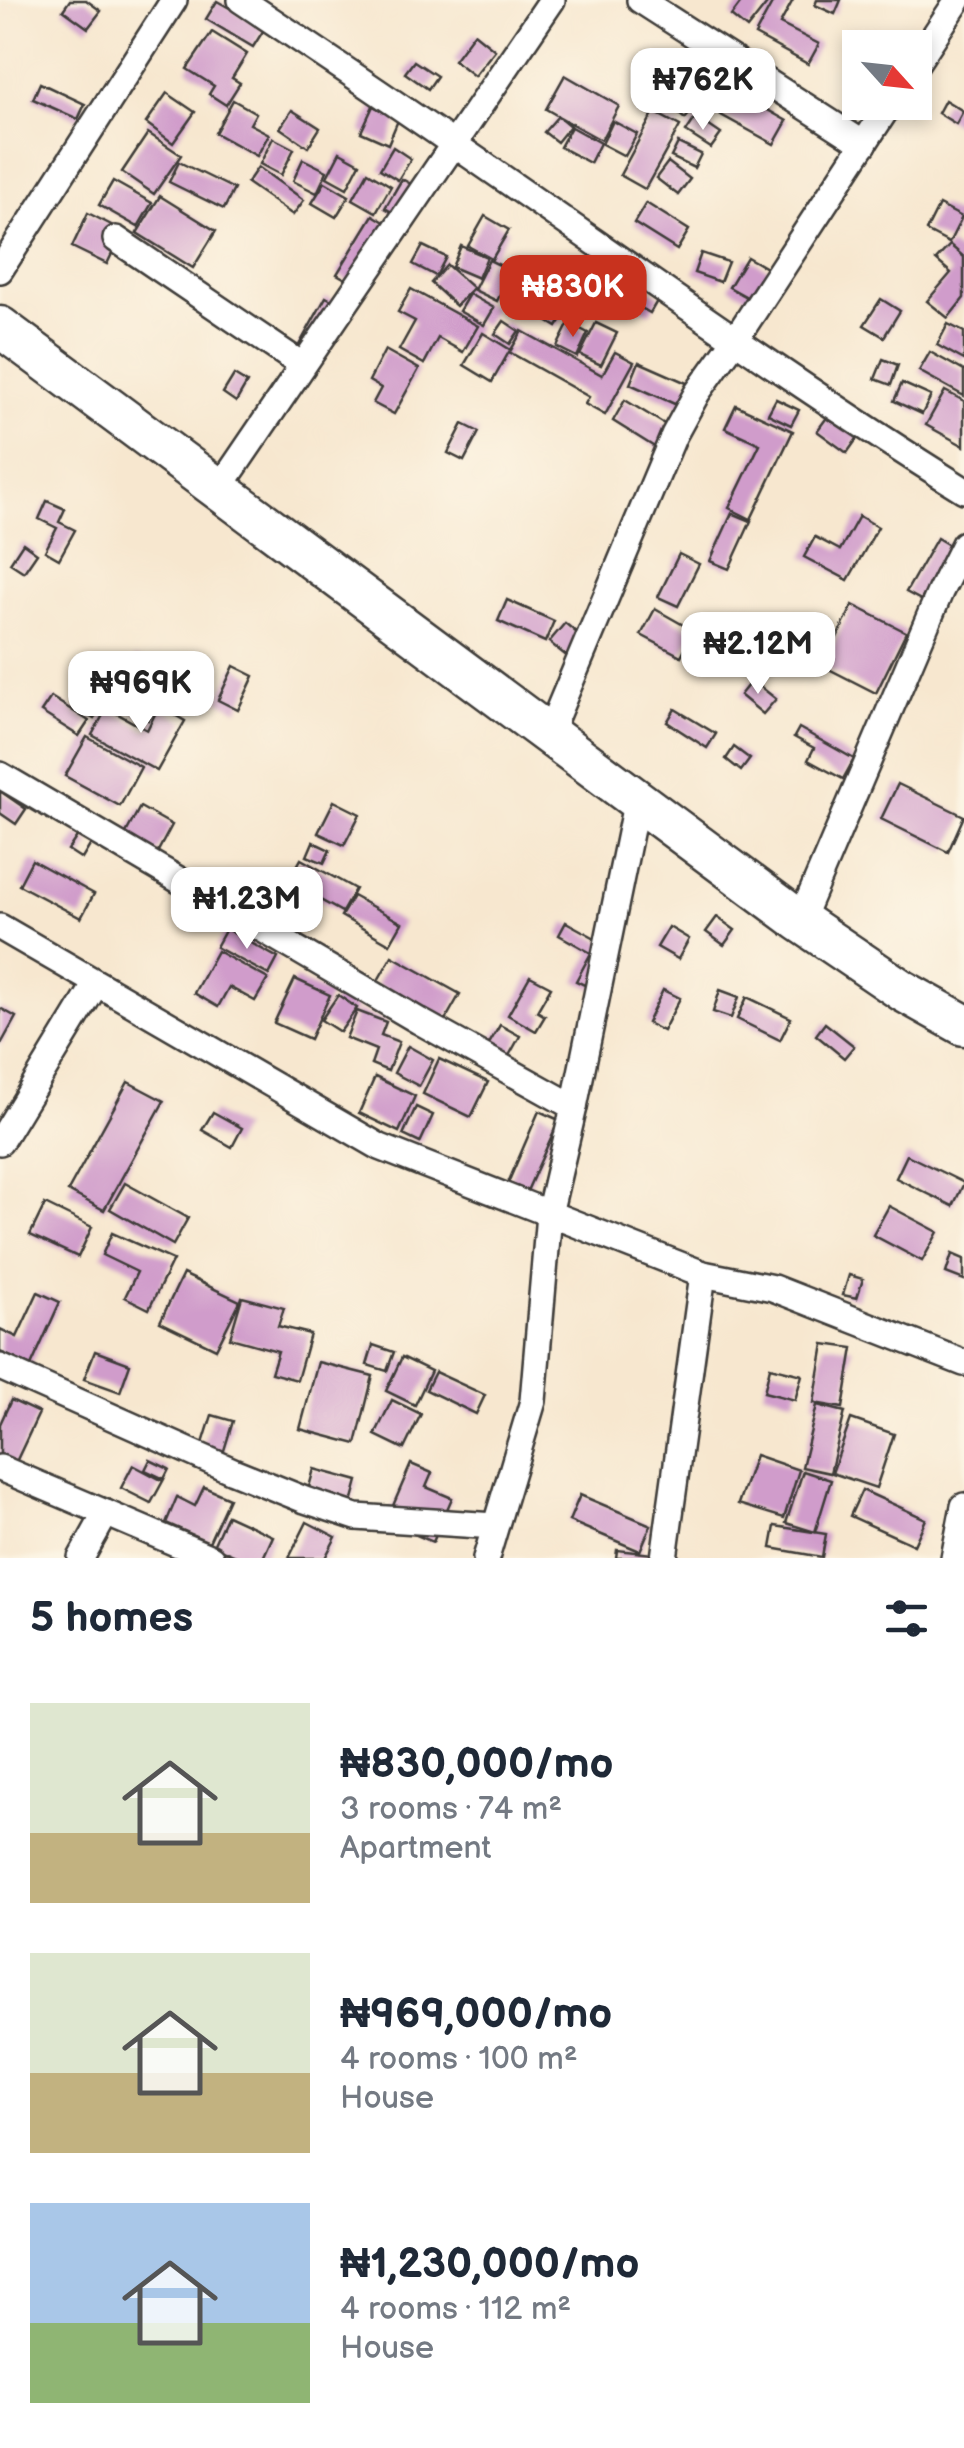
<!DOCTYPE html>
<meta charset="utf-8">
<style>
body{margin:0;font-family:"Balsamiq Sans",sans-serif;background:#f6f6f7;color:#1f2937;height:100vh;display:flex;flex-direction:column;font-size:38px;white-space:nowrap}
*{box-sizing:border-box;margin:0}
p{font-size:32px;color:#747a83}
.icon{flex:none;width:55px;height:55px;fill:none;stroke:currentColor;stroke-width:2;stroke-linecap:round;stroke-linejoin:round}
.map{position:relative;height:1558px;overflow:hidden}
.details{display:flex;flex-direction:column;background:#fff;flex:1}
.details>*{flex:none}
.needle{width:65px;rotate:117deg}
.controls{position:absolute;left:842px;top:30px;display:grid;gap:20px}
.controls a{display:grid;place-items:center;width:90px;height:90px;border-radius:0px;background:#fff;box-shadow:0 5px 15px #0003;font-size:50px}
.price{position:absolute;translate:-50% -85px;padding:0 22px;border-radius:20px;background:#fff;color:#222;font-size:32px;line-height:65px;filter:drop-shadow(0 2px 5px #0008)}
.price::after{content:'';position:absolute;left:50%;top:60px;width:30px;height:22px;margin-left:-15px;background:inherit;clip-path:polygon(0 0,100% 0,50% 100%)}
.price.current{background:#c8321e;color:#fff}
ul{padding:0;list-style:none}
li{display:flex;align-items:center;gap:30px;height:250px;padding:0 30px}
li span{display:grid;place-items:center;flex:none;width:280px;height:200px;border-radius:0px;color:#555}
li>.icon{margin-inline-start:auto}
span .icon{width:120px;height:120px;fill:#fffc;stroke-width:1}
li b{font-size:42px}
h2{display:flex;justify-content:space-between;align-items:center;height:120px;padding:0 30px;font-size:42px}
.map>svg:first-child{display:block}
.building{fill:#d09ccb}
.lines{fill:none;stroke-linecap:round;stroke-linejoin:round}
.street-casing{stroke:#3d3a37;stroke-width:30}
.primary-casing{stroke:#3d3a37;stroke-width:45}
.street{stroke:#fff;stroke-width:25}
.primary{stroke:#fff;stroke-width:40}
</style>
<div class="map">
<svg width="964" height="1558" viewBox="0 0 964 1558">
<rect width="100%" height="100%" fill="#fcf5e5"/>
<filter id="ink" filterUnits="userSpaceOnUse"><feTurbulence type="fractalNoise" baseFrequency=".01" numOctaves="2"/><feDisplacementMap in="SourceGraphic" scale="20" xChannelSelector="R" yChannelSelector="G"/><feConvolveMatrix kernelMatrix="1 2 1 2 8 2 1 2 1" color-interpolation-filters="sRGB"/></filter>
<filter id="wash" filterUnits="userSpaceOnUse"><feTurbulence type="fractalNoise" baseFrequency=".0048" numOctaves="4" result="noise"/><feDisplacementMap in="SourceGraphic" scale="40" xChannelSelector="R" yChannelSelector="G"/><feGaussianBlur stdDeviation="2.25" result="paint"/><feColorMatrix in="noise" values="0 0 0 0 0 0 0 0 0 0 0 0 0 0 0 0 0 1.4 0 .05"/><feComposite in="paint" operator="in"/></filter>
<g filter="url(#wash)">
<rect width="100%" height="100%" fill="#f7e7cf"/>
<g id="blocks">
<g class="building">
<polygon points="70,0 86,0 101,11 88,28 63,10"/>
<polygon points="743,0 770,0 747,29 731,16"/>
<polygon points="774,0 793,0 780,24 819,44 808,64 755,35"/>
<polygon points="817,0 841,0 835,14 815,5"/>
<polygon points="217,1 265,28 253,47 206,19"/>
<polygon points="212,32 247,54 232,78 240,83 226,105 209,94 214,86 187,69"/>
<polygon points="474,33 495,50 474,76 454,60"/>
<polygon points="414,61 437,76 428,89 405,73"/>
<polygon points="699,64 732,90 715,112 701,100 685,119 667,104"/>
<polygon points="565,75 619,106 601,140 572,124 573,122 572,124 558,116 570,126 557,142 544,132 558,116 546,109"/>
<polygon points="40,83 85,104 78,119 33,99"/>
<polygon points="734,91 787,121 774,144 721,115"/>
<polygon points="167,93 195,112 173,143 146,123"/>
<polygon points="233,100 256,113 250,124 269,134 257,156 215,133"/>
<polygon points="945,100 963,111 956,124 938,113"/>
<polygon points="373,106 399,118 388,144 361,132"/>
<polygon points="292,110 320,128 308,147 280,128"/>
<polygon points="654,112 680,126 645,189 620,175"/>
<polygon points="696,117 721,134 711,148 686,132"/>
<polygon points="613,121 637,134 625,156 602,144"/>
<polygon points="571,127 600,143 590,163 560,147"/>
<polygon points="148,133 181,155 154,194 122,172"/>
<polygon points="273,138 294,149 281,175 260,164"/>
<polygon points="678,143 701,154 694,168 671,157"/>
<polygon points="393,147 411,159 398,180 380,169"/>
<polygon points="340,152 360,163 347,188 327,177"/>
<polygon points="303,159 327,171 317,193 293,181"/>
<polygon points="179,162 234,189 224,209 169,182"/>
<polygon points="668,162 690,179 678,195 656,178"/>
<polygon points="258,167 304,200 293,215 247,183"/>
<polygon points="368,172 391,186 376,212 353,199"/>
<polygon points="402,179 425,192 408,221 385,208"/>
<polygon points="113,181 152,203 138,227 99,205"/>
<polygon points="325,182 349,196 336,217 312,203"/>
<polygon points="160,196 216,231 193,268 137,233"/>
<polygon points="646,203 689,230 677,250 634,223"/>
<polygon points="939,205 962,217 949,243 926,231"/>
<polygon points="88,213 123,231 107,264 72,247"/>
<polygon points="373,215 399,231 365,290 337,274"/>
<polygon points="485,216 509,230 492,259 468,246"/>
<polygon points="950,245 964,257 964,298 948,318 927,301 951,273 936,260"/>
<polygon points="423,246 446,257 436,276 413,264"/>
<polygon points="461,246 487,257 478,278 452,267"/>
<polygon points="701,253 728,262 720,282 694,273"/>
<polygon points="747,257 773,272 756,302 729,287"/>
<polygon points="489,260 512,271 497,301 474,290"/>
<polygon points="447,265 473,288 456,306 431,283"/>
<polygon points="624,274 660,296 650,313 613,292"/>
<polygon points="520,278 543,290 528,317 506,306"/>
<polygon points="411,289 478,326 463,352 438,338 424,364 399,350 415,321 398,312"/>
<polygon points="469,294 494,308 484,325 459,311"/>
<polygon points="326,297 350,310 322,360 298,347"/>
<polygon points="881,299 900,311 884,337 864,325"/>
<polygon points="552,301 567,311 557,327 542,318"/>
<polygon points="504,321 519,331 510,344 495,334"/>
<polygon points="569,323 588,333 577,357 557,347"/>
<polygon points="596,323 617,333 601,365 580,355"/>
<polygon points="948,324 964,332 964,360 937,345"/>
<polygon points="522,331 602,375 615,352 634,362 605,415 585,404 589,397 509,352 492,382 464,365 483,333 511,350"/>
<polygon points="385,350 419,369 394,414 373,403 381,388 369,381"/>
<polygon points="930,352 964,371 964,396 919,371"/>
<polygon points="883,359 898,365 891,385 875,379"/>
<polygon points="639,362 698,388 688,410 630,384"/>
<polygon points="234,375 247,383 236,402 223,393"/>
<polygon points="902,383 931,396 922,414 894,401"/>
<polygon points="945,391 964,401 964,446 926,425"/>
<polygon points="776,399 799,410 791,425 768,414"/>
<polygon points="625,400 674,430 661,451 613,421"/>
<polygon points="736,405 793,431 751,519 729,508 760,444 725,428"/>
<polygon points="831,412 861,433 847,453 817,431"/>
<polygon points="463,424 479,432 464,461 448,453"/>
<polygon points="47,501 65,509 59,522 75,530 59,559 45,551 57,528 39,519"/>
<polygon points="732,513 751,521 729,569 710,561"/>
<polygon points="859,516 878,527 848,580 804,557 815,537 840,550"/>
<polygon points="937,538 952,547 921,600 906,592"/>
<polygon points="23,543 37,553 24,572 10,563"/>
<polygon points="679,554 699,564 678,606 658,597"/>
<polygon points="507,600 554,621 545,642 498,621"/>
<polygon points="853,605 906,632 876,693 823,666"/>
<polygon points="655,609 694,631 681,656 641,635"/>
<polygon points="565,623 589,643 574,662 549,642"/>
<polygon points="136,657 172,677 148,720 113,701"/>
<polygon points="234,666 254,676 238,710 218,700"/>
<polygon points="752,680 776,699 763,714 740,695"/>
<polygon points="87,696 102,705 94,719 79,710"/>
<polygon points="51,697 89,721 79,736 41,712"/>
<polygon points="159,706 185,721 157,771 92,735 107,708 147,730"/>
<polygon points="675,709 716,734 707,748 667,722"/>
<polygon points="799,728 854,759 843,779 808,760 814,748 794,737"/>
<polygon points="87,737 141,767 120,806 65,776"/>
<polygon points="734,747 750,759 741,771 726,759"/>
<polygon points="898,784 964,816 948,852 881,819"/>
<polygon points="0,791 26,809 16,824 0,813"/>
<polygon points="334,801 360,814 344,845 318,833"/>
<polygon points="140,807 172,825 157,853 125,835"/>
<polygon points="78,835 91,844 82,859 68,850"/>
<polygon points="313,842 330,850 324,863 307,856"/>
<polygon points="301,859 355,889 342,912 313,896 291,934 267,921"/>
<polygon points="32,860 94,894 81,918 19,885"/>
<polygon points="353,896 402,923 390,944 341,916"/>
<polygon points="717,917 735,930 724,945 706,932"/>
<polygon points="566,922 615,949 593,989 576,981 591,953 559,935"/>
<polygon points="669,927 689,939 678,959 657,947"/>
<polygon points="226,929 278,958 269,975 216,947"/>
<polygon points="217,951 268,979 255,1001 229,987 218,1007 194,993"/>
<polygon points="392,956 460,994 444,1022 376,984"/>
<polygon points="530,976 551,987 537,1011 545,1016 536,1031 508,1015"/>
<polygon points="295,979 330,995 310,1039 274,1023"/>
<polygon points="663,990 680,998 663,1031 647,1023"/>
<polygon points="720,990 739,997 731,1018 713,1012"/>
<polygon points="338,995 357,1008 340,1032 321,1020"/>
<polygon points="747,997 791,1018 780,1040 737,1019"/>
<polygon points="0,1008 16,1017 0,1046"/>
<polygon points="357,1011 386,1022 381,1035 399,1042 388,1071 371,1064 376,1050 346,1038"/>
<polygon points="825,1023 854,1046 844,1058 816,1035"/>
<polygon points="500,1025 520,1036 506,1061 486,1049"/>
<polygon points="408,1046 433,1060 419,1086 394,1073"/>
<polygon points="439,1059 488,1082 471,1117 423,1094"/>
<polygon points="375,1077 415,1096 399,1132 359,1113"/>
<polygon points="128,1082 164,1101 104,1210 68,1191"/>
<polygon points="416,1107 433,1115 420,1143 403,1135"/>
<polygon points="539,1111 559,1120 527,1191 508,1183"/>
<polygon points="213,1112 242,1128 232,1147 202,1130"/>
<polygon points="907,1155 964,1183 953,1206 896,1178"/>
<polygon points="125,1183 188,1218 173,1245 110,1209"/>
<polygon points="45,1204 92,1227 78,1257 30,1235"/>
<polygon points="889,1206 938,1232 922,1261 873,1235"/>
<polygon points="112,1233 173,1260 149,1309 125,1297 137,1272 102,1255"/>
<polygon points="952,1254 964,1259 964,1280 946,1273"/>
<polygon points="183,1274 240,1301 216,1349 160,1322"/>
<polygon points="849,1275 863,1279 857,1298 843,1295"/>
<polygon points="38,1292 60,1302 31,1366 0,1352 0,1329 17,1337"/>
<polygon points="242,1297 284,1308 278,1326 310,1334 297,1380 271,1373 278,1351 230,1338"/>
<polygon points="824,1344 853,1348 843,1408 814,1403"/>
<polygon points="373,1345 394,1352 387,1371 367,1365"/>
<polygon points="95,1351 130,1364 120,1392 84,1379"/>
<polygon points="402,1357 431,1371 415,1405 386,1391"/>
<polygon points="318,1362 373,1376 356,1444 300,1429"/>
<polygon points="770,1367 802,1375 795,1400 764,1392"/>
<polygon points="435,1372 485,1395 476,1414 426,1390"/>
<polygon points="11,1400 39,1413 15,1464 0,1457 0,1424"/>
<polygon points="392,1400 421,1414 404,1449 375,1435"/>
<polygon points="817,1405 845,1412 830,1473 802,1467"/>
<polygon points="212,1415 233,1421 222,1457 201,1450"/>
<polygon points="851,1419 894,1434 876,1488 832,1473"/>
<polygon points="755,1455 799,1470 784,1518 738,1504"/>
<polygon points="150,1460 169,1469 164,1479 145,1470"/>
<polygon points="411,1464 432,1473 426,1487 452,1498 433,1542 386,1522"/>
<polygon points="133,1465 163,1481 151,1503 121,1488"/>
<polygon points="314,1469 358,1481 350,1510 306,1498"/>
<polygon points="803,1471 831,1480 815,1532 786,1523"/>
<polygon points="204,1487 229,1498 209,1542 166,1523 177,1497 195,1506"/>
<polygon points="862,1490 926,1519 914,1545 850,1516"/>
<polygon points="580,1495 651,1525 640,1551 569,1521"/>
<polygon points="227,1515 273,1536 263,1558 240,1558 213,1546"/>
<polygon points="307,1522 336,1537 325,1558 289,1558"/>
<polygon points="775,1526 826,1534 822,1557 771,1548"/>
<polygon points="617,1550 662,1555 662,1558 616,1558"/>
</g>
</g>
</g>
<g filter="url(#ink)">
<use href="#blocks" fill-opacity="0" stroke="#3d3a37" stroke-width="2.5"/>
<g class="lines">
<g class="street-casing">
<g id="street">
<path d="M241,0C313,48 385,96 455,145C624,261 790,382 964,490"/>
<polyline points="640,0 864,144"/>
<polyline points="915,65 958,0"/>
<polyline points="116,239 302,365"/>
<polyline points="0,270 174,0"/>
<polyline points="219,489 552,0"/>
<polyline points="549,733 674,435 697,393 735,340 891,102"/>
<polyline points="0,775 419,1021 574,1107"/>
<polyline points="800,921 940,592 964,544"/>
<polyline points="0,927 380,1147 703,1274 773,1288 964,1363"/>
<polyline points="0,1142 96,984"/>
<polyline points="0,1367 233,1471 305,1500 356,1517 495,1526"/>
<polyline points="0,1468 211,1558"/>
<polyline points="81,1558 106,1513"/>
<polyline points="486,1558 533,1401 549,1214 574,1107 637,799"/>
<polyline points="664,1558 703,1274"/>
<polyline points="954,1558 964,1506"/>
</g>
</g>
<g class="primary-casing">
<polyline id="primary" points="0,327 800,921 903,991 964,1025"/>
</g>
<use href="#street" class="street"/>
<use href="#primary" class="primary"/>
</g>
</g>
</svg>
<div class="controls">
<a><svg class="needle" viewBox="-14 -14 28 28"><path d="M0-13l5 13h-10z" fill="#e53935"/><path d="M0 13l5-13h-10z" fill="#747a83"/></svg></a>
</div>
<b class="price" style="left:703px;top:133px">₦762K</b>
<b class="price current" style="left:573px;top:340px">₦830K</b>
<b class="price" style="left:758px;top:697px">₦2.12M</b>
<b class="price" style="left:141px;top:736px">₦969K</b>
<b class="price" style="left:247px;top:952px">₦1.23M</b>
</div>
<section class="details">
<h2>5 homes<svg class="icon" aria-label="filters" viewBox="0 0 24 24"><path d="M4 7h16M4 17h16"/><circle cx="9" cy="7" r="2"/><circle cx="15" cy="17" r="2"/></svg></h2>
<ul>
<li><span style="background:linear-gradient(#dfe7d0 65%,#c2b280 0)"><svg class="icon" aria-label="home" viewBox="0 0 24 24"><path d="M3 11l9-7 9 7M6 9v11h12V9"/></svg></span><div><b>₦830,000/mo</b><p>3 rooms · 74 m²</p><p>Apartment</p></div></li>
<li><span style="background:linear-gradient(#dfe7d0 60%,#c2b280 0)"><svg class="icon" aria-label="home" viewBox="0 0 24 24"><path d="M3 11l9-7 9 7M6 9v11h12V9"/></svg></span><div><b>₦969,000/mo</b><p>4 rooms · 100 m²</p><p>House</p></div></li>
<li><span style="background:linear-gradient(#a9c7e8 60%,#8fb573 0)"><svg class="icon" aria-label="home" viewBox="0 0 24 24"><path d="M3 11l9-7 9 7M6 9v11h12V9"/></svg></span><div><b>₦1,230,000/mo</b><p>4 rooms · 112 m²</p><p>House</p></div></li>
</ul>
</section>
